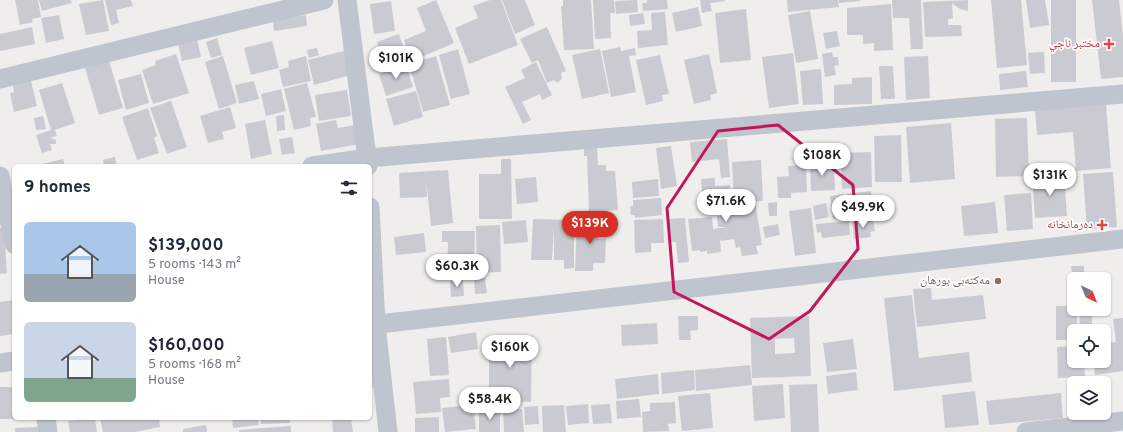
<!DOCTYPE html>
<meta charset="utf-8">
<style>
body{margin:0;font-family:Overpass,"Noto Naskh Arabic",sans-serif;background:#f2f2f3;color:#1f2937;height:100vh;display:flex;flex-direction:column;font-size:15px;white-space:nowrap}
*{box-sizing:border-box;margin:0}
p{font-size:13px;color:#747a83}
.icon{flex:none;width:22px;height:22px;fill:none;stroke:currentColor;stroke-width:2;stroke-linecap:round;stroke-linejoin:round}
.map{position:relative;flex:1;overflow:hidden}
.side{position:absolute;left:12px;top:164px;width:360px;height:256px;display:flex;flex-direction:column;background:#fff;border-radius:6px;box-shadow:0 1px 3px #0004}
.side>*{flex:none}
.needle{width:26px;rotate:137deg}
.controls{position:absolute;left:1067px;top:272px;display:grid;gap:8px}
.controls a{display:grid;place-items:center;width:44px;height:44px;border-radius:6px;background:#fff;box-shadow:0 1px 3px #0004;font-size:20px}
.price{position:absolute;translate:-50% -34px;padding:0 9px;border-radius:14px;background:#fff;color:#222;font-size:13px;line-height:26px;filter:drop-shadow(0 1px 2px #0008)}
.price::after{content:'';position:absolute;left:50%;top:24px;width:12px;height:9px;margin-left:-6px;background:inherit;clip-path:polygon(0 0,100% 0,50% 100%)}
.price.on{background:#d93025;color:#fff}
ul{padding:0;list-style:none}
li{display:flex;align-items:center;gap:12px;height:100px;padding:0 12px}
li span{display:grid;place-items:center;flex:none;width:112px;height:80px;border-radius:6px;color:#555}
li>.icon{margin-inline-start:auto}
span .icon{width:48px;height:48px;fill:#fffc;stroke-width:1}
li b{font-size:17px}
h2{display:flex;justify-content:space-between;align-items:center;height:48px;padding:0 12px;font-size:17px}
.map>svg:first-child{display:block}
.building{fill:#cacbd2;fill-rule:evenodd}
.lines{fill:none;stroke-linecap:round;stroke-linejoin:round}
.street{stroke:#bec5cf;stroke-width:19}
.marked{fill:none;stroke:#c2185b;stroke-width:3;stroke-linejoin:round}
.health-dot{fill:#e0444e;stroke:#fff;stroke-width:1.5}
.education-dot{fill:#8d6e63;stroke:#fff;stroke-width:1.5}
.labels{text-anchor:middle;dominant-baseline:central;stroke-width:3.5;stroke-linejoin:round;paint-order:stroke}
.health-label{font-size:12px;fill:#be3a42;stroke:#fff;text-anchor:end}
.education-label{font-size:12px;fill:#785e54;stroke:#fff;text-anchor:end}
</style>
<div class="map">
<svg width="1123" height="432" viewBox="0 0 1123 432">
<rect width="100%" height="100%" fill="#f0eded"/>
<g class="building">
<polygon points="15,0 38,0 41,17 32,19 33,22 20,25"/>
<polygon points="39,0 71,0 72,3 42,11"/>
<polygon points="103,0 109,31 86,35 79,4"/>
<polygon points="105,0 131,0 133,6 116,10 119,23 111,25"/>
<polygon points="436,0 454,43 412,61 404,40 426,31 417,8"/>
<polygon points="490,0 501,0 518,45 469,64 455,28 478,18 473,6"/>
<polygon points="502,0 525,0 535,25 515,34"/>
<polygon points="563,0 591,0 594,49 564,50 561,6 563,6"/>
<polygon points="593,0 614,0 615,13 610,13 611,38 595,39"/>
<polygon points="637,0 638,12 616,14 615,1"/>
<polygon points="647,0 667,0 668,9 643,11 642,3 647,3"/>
<polygon points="700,0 725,0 725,1 710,3 712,11 702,13"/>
<polygon points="787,0 838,0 839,7 788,12"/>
<polygon points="839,0 860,0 860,1 839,3"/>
<polygon points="892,0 921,0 923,49 911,49 909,18 893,18"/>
<polygon points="968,0 968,11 960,9 952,3 953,18 948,19 948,25 961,25 962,36 925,37 923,2"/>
<polygon points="991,0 1021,0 1027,65 997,68"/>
<polygon points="1026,0 1045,0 1049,25 1030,28"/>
<rect x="1051" y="0" width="25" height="82"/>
<polygon points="1092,0 1119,0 1123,36 1123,77 1101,79"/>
<polygon points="391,1 395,31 374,34 370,4"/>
<polygon points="891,4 893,50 874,51 874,43 863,44 863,35 847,35 847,8"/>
<polygon points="698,7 702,26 676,32 672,13"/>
<polygon points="746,9 751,60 720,63 715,13"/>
<polygon points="810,11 818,59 796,63 788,15"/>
<polygon points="665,12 668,45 638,48 637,31 652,30 651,13"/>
<polygon points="643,13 645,24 630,26 629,15"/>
<polygon points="59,15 64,39 46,43 41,18"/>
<polygon points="306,15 307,26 274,31 273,20"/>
<polygon points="32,27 35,44 0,51 0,34"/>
<polygon points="547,27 566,71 561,73 562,79 557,83 554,80 547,83 538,60 532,63 520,39"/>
<polygon points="837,31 840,46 826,49 823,33"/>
<polygon points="399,34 403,46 398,47 403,62 385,68 377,42"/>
<polygon points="217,38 222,55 211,58 206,42"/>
<polygon points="197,39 201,57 182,61 178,44"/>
<polygon points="272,41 279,68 251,75 244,48"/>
<polygon points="620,47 621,51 635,48 636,55 629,56 636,92 611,97 602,51"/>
<polygon points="317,48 319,55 309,58 307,50"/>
<polygon points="458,49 470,94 451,99 439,55"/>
<polygon points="600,49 609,93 582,99 572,55"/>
<polygon points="344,51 351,75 314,85 308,60"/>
<polygon points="832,52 833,57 838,57 839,65 834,66 836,75 825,77 822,54"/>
<polygon points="1044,52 1045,73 1030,74 1028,53"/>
<polygon points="793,53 799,104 769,108 762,57"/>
<polygon points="176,54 189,93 153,104 142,70 156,65 155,61"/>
<polygon points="709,54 717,93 710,95 711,100 694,104 684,60"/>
<polygon points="660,55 669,94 662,95 663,101 646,105 636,60"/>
<polygon points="223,56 237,103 219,109 205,62"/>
<polygon points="306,56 311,81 283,87 279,70 289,67 288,61"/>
<polygon points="436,56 450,105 423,112 409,64"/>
<polygon points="928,56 930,98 906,100 904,57"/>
<polygon points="109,61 123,108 99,115 85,68"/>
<polygon points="536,62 552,95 542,100 540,94 522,102 531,120 523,124 505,87 525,78 521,70"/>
<polygon points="406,65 413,87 386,96 379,74"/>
<polygon points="879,66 893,66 895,99 881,99"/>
<polygon points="821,69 823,104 803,105 800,71"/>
<polygon points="1026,71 1028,87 1000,90 999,74"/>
<polygon points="141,74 149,103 126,110 118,80"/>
<polygon points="30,77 37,106 14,112 10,93 14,92 12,81"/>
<polygon points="872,77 872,104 834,105 834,85 852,84 852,78"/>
<polygon points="254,81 259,99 239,104 235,85"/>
<polygon points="62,83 75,123 55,130 57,136 50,138 56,140 56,144 50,144 52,150 42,153 36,135 51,130 39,90"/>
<polygon points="307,83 316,117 310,118 311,126 294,130 284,89"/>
<polygon points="281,89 286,111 266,116 261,94"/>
<polygon points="347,90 351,116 319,121 315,95"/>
<polygon points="416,91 423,117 394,126 386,99"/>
<polygon points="171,101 187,147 167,154 150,108"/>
<polygon points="1106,104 1111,168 1076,171 1073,132 1037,135 1035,110"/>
<polygon points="230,107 236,128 222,132 224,139 208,143 200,116"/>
<polygon points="148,108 157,136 154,138 159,153 137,160 122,117"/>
<polygon points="284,115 285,130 277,131 276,116"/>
<polygon points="43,116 46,129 36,130 34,118"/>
<polygon points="1027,118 1029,176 996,177 995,119"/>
<polygon points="265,120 272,154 251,159 245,124"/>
<polygon points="336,120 338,128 361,124 365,143 321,151 316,124"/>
<polygon points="951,123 955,179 910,183 906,127"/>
<polygon points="901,135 902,182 875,182 874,136"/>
<polygon points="292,137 295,153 282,155 279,139"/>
<polygon points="727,139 730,177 721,178 719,159 692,162 690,142"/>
<polygon points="671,146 677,186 661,189 656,148"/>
<polygon points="597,147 598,165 606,165 606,171 615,171 618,210 589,212 587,156 584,156 584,148"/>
<polygon points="871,152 872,187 842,189 841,153"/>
<polygon points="115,157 117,166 104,166 103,160"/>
<polygon points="63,159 65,166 38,166 38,165"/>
<polygon points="501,159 511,159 512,219 479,219 479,174 501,174"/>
<polygon points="761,160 763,201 734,202 732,162"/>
<polygon points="834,163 835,190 811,191 810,164"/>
<polygon points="806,165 807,192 791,193 791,198 778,198 777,177 789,176 788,166"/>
<polygon points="448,170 453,223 431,226 426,179 427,197 400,198 399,173"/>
<polygon points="1113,172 1117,227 1087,229 1083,174"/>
<polygon points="1064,175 1067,216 1035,218 1032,178"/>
<polygon points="536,177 538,202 517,204 515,179"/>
<polygon points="715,178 715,186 730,185 731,205 755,201 762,245 756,246 758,254 742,256 740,247 736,248 734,239 721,241 720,238 721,252 707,254 707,251 700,252 700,250 692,251 688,219 712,217 713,229 728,227 718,227 717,216 727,214 728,216 730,216 729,213 714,214 714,201 703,202 701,179"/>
<polygon points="658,179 659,196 633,198 632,182"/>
<polygon points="871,191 873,208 868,209 869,216 851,219 847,194"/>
<polygon points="1031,193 1033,229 1007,231 1004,195"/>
<polygon points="844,194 847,217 833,219 830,196"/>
<polygon points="661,198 662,215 635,218 635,215 631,215 630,206 633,206 633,200"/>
<polygon points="777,202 777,216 769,216 768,203"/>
<polygon points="995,202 998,233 964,236 961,206"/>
<polygon points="826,203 829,217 815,220 813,206"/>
<polygon points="811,208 816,253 795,256 789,211"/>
<polygon points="685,218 689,262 678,263 676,242 671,242 668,219"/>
<polygon points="533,219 574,220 574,268 564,269 564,260 554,260 554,227 552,260 531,260"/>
<polygon points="663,219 664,243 651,243 651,252 635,253 634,220"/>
<polygon points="526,220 528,242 504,244 502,222"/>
<polygon points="873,220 875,231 870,232 871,237 854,239 852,222"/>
<polygon points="577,221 606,222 606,233 599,232 599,239 606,239 605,263 593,263 593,271 575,271"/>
<polygon points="849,221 850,235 822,238 821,232 817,233 816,224"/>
<polygon points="778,224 780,235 765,238 763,227"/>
<polygon points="500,225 501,272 477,273 476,226"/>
<polygon points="0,228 4,228 7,273 0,274"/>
<polygon points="442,231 475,231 474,272 447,271 448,242 442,242"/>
<polygon points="424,233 426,252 396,255 394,237"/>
<polygon points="1071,266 1084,266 1084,279 1074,279 1074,293"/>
<polygon points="485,278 487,293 475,294 474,279"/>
<polygon points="463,280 464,296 451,297 450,281"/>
<polygon points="931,288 932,300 983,295 986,319 917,327 913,289"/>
<polygon points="912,295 919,358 969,352 972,382 894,391 884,298"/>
<polygon points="14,300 14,334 0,336 0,302"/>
<polygon points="1056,306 1074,306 1074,309 1077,309 1077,331 1074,331 1074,340 1056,340"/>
<polygon points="1080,309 1092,309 1092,331 1079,331"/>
<polygon points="678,316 698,316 698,330 690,331 691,340 679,340"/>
<path d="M809,316L811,376L752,378L750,318ZM794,338L795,353L775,354V339Z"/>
<polygon points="1123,318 1123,371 1095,375 1093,361 1104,361 1104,344 1116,342 1113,319"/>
<polygon points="657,323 658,344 622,346 621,325"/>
<polygon points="476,332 478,349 451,353 448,337"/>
<polygon points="489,336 532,336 531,402 489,401"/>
<polygon points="446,337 449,375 430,376 427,339"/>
<polygon points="853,339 857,369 827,372 823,343"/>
<polygon points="1074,346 1074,361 1084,361 1085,377 1058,378 1057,347"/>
<polygon points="381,360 383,387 370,388 370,361"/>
<polygon points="750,365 752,385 696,391 695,370"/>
<polygon points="694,370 695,390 662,394 661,373"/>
<polygon points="856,372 858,390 828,394 826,376"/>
<polygon points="658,374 659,394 617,399 615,379"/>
<polygon points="449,379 450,397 440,398 441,412 416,414 413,382"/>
<polygon points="783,384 785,418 754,421 752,386"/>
<polygon points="817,384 819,432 791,432 789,385"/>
<rect x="0" y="387" width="14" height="32"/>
<polygon points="975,391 979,425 945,428 942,395"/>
<polygon points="710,393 713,428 682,431 678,396"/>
<polygon points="1061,393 1063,418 989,425 986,401"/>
<polygon points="639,399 641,417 617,419 616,401"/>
<polygon points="675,402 676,423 668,424 669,431 643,432 642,412 650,411 650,403"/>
<polygon points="588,404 589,423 568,425 566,406"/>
<polygon points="610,404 612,423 593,424 591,405"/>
<polygon points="473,405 476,429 445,432 442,408"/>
<polygon points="564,405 566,432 543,432 542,406"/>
<polygon points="538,406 539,424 525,425 524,407"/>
<polygon points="522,409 524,432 504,432 503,410"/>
<rect x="479" y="410" width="21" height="22"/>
<polygon points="439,417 439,432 415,432 415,418"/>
<polygon points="95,418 97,432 70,432 68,421"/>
<polygon points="100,418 159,418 160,427 135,432 103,432"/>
<polygon points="232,418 258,418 259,425 233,428"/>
<polygon points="261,418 290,418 290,423 261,424"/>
<polygon points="332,418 351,418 353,432 333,432"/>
<polygon points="206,425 207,432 183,432 183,429"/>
<polygon points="291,426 291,432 239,432 239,430"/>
<polygon points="38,427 39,432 15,432 15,428"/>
</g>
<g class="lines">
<g class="street">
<polyline points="347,0 368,166"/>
<polyline points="0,79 324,0"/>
<polyline points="312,166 368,158 1123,94"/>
<polyline points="0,176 14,244"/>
<polyline points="370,207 376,325 388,432"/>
<polyline points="370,325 1123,239"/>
<polyline points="0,363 14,361"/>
<polyline points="46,418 48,432"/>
<polyline points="1026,432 1123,421"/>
</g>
</g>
<path class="marked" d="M778,125L853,185L858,249L810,311L769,339L674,292L667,208L718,131Z"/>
<g class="health-dot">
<path d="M1107 38h4v4h4v4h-4v4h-4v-4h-4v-4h4z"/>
<path d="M1100 219h4v4h4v4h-4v4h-4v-4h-4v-4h4z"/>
</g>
<circle class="education-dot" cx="998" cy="281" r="4"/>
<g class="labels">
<g class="health-label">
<text x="1100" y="44">مختبر ناجي</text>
<text x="1093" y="225">دەرمانخانە</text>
</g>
<g class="education-label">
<text x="990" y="281">مەکتەبی بورهان</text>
</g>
</g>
</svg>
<div class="controls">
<a><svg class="needle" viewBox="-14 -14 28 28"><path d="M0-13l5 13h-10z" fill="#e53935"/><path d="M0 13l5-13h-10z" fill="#747a83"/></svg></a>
<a><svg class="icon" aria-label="locate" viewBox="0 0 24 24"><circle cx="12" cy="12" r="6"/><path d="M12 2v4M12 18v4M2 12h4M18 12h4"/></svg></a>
<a><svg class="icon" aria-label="layers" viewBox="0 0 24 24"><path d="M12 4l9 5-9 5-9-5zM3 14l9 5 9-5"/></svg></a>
</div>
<b class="price" style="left:396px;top:80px">$101K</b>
<b class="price" style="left:822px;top:177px">$108K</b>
<b class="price" style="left:1050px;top:197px">$131K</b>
<b class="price" style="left:726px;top:223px">$71.6K</b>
<b class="price" style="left:863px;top:229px">$49.9K</b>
<b class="price on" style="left:590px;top:245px">$139K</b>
<b class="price" style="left:457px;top:288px">$60.3K</b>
<b class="price" style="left:510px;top:369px">$160K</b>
<b class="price" style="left:490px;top:421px">$58.4K</b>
<section class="side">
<h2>9 homes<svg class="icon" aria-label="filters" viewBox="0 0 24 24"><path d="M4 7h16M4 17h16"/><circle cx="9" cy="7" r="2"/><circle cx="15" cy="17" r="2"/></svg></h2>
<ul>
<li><span style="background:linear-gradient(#a9c7e8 65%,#9aa5b1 0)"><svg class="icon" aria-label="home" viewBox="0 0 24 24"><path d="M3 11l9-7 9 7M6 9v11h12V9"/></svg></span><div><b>$139,000</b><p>5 rooms · 143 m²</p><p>House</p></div></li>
<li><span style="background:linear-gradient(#c9d6e8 70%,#7fa58c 0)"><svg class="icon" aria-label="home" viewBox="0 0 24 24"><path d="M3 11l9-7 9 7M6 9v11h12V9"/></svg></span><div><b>$160,000</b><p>5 rooms · 168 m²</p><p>House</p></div></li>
</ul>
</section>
</div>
